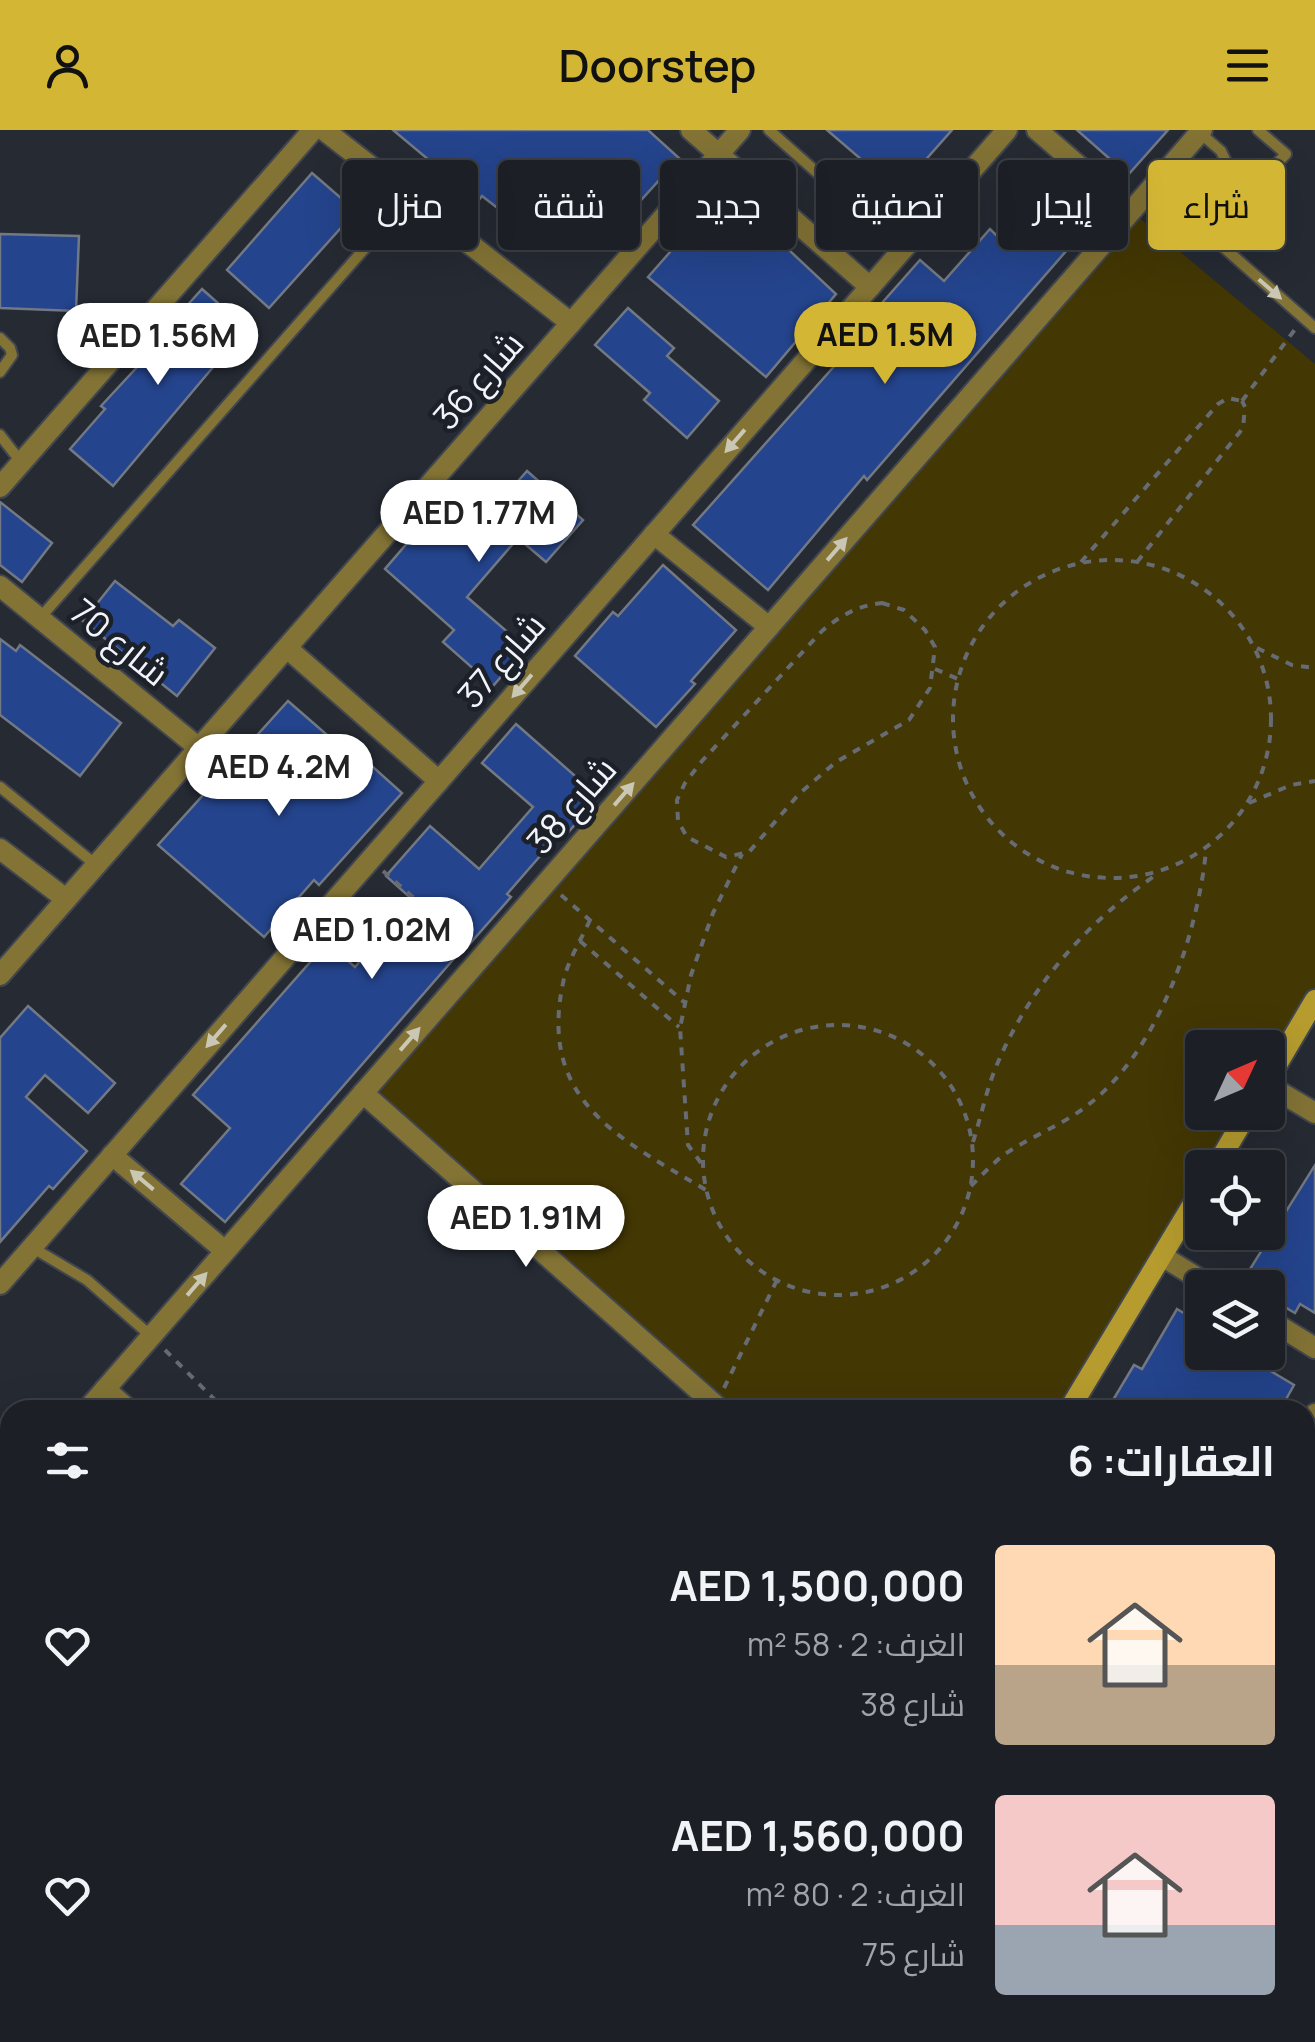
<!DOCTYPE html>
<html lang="ar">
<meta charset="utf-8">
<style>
body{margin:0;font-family:Manrope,Cairo,sans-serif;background:#292d32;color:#f1f3f6;direction:rtl;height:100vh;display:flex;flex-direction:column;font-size:38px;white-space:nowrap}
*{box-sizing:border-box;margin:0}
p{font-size:32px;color:#a0a3a7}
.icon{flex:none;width:55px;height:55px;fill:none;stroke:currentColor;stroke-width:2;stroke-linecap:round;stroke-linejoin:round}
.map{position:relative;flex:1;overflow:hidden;direction:ltr}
.sheet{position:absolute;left:0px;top:1270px;width:1315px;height:642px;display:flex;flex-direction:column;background:#1c2026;border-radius:30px 30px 0 0;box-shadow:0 10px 40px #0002,0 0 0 2px #3a3e43;direction:rtl}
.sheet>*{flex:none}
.banner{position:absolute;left:30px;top:30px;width:1255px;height:90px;direction:rtl;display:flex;gap:20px}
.needle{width:65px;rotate:46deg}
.buttons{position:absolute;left:1185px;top:900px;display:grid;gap:20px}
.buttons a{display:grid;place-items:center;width:100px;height:100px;border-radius:10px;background:#1c2026;box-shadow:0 10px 40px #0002,0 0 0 2px #3a3e43;font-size:50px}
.price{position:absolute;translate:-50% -85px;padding:0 22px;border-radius:35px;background:#fff;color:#222;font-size:32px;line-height:65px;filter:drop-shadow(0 2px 5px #0008)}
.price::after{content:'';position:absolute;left:50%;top:60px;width:30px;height:22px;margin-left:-15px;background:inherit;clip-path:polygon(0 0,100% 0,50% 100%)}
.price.active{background:#d4b635;color:#111}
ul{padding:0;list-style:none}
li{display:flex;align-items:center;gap:30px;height:250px;padding:0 40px}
li span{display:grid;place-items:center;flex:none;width:280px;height:200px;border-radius:10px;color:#555}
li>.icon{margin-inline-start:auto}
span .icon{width:120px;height:120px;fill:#fffc;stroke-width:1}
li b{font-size:42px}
h2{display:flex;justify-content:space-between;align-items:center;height:120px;padding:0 40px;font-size:42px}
.tag{padding:0 35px;border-radius:10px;background:#1c2026;box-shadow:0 10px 40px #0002,0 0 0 2px #3a3e43;font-size:35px;line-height:90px}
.tag.active{background:#d4b635;color:#111}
header{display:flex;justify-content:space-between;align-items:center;height:130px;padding:0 40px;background:#d4b635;color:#111;font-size:45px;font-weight:600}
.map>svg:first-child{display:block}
.green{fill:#433704}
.building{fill:#24448d;stroke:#737984;stroke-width:2.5}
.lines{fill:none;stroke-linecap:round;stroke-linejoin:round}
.lane-casing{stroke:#42464f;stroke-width:14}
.street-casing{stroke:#42464f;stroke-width:24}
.secondary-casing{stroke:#42464f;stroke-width:24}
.primary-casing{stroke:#42464f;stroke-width:29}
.highway-casing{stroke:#42464f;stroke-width:34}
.path{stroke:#676b73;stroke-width:4;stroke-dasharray:8 8;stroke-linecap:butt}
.lane{stroke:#837335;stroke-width:10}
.street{stroke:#837335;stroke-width:20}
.secondary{stroke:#b69c2e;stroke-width:20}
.primary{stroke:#debc1c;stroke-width:25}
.highway{stroke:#fada58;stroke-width:30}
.oneway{fill:#cac7b5}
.labels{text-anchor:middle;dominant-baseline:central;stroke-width:9;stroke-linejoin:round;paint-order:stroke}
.street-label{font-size:35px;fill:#f1f4fa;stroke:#1c2029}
</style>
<header><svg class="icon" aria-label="menu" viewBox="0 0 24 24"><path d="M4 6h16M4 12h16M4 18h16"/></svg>Doorstep<svg class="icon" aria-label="person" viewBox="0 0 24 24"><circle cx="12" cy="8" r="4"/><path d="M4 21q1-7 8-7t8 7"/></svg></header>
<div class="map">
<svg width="1315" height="1912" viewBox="0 0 1315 1912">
<rect width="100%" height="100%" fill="#252a33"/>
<polygon class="green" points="1131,81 1315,234 1315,869 1268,949 1268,918 1202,918 1202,982 1247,983 1214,1037 1202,1038 1202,1057 1069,1280 721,1280 363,963"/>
<g class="building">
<polygon points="393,0 648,0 679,28 606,109 550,61 522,97 482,66 478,71"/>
<polygon points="827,0 952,0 898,61"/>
<polygon points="1077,0 1168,0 1128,45"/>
<polygon points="312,43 356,81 269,178 227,140"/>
<polygon points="1047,47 1094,89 867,350 864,346 768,460 693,395 886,178 881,174 920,130 944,151 990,99 996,105"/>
<polygon points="728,63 836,164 766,247 648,147 678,113 681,116"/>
<polygon points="0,104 79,106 76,181 0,178"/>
<polygon points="202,159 246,198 113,356 70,319 105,279 101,276 178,193 174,190"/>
<polygon points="628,178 674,218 667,226 719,271 687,308 644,270 650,263 595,215"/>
<polygon points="527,341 583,390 546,432 518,408 467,467 526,518 493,556 443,512 454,500 385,439 452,361 485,389"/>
<polygon points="0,372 52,413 22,452 0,435"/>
<polygon points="663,435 736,500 691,551 695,554 656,597 575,526 613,482 618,486"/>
<polygon points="115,451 173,496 179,490 215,518 177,566 83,491"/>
<polygon points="0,509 16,521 20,515 121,593 80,646 0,585"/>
<polygon points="288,571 350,625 354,620 402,663 319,755 314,750 264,807 158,715"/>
<polygon points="516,594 599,667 565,706 561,702 507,764 511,767 467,817 465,816 225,1092 181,1054 230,998 193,965 327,813 355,837 413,770 386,746 430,696 479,739 533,677 482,633"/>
<polygon points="28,876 115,953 88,983 45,945 26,967 87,1021 53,1059 49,1056 0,1112 0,908"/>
<polygon points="1315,1035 1315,1183 1300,1174 1295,1183 1268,1167 1268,1158 1252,1158 1242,1152"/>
<polygon points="1177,1179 1202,1194 1202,1222 1239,1222 1294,1255 1280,1280 1107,1280 1134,1235 1142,1239"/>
</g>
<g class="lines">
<g class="lane-casing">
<g id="lane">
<polyline points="769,0 903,119"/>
<path d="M1200,3L1221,21L1228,36C1222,68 1192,71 1212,107L1315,198"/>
<polyline points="1225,118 1223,95 1228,85 1286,24 1258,0"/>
<polyline points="91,196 119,221"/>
<polyline points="0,208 10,218 12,225 0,242"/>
<polyline points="0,305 21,332"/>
<polyline points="40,488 409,68"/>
<polyline points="0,657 96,735"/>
<polyline points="33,1118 87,1150 151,1206"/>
<polyline points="289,1912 297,1902"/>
</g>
</g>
<g class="street-casing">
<g id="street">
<polyline points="324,0 571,193"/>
<polyline points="691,0 870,157"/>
<polyline points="1037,0 1131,81"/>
<polyline points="0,357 313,0"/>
<polyline points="654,404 769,497"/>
<polyline points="0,456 199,618"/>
<polyline points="287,518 439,651"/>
<polyline points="0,719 66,769"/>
<polyline points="0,845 740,0"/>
<polyline points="1268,955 1315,983"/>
<polyline points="363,963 721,1280"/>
<polyline points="112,1025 225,1121"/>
<polyline points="1162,1126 1214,1158"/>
<polyline points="0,1154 1007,0"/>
<polyline points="1268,1189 1315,1218"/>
<polyline points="105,1259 129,1280"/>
<polyline points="87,1280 1202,0"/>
<polyline points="1305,1301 1315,1284"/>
<polyline points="0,1380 10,1368"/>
<polyline points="1305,1501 1315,1507"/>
<polyline points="1305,1637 1315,1621"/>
<polyline points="0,1690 10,1678"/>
<polyline points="268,1902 280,1912"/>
<polyline points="515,1902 526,1912"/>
<polyline points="73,1912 82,1902"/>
<polyline points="935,1912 941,1902"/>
<polyline points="1132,1912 1138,1902"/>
</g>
</g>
<g class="secondary-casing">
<g id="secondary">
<polyline points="1268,950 1315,870"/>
<polyline points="1215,1038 1248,982"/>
<polyline points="1069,1280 1202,1059"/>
<polyline points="681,1912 687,1902"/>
</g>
</g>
<g class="primary-casing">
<g id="primary">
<polyline points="1305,1744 1315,1725"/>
<polyline points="1305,1790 1315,1768"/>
<polyline points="1207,1912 1213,1902"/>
<polyline points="1249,1912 1253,1902"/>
</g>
</g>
<g class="highway-casing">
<g id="highway">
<polyline points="1305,1862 1315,1844"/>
<polyline points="1277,1912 1282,1902"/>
</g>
</g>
<g class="path">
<polyline points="1242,271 1296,198"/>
<circle cx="1112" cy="589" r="159"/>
<polyline points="1081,432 1218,274 1228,268 1242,271"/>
<polyline points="1137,432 1243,298 1245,277 1242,271"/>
<path d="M882,473L904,480L925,500L935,517L930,558L909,590L836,632L799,664L749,722L726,727L687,707L678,691L677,670L685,653L702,631L822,501C841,485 857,476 882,473Z"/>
<polyline points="1257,518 1292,535 1315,538"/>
<polyline points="935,539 958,549"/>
<polyline points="1249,673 1291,655 1315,651"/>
<polyline points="383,741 467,814"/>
<polyline points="561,765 685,873"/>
<path d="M590,790C581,810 567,832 563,853C538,971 620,1009 706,1060"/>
<polyline points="580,811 679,897"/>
<circle cx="838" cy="1030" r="135"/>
<path d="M973,1012C981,987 986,961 996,937C1029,857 1088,790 1159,743"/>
<polyline points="701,1033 688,1015 680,898 691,845 713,783 742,724"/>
<path d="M971,1056C982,1045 993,1033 1005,1024C1030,1007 1060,996 1084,978C1157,925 1197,808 1206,721"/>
<polyline points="165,1220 225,1280"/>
<polyline points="724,1258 777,1150"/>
</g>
<use href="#lane" class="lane"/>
<use href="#street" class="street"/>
<use href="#secondary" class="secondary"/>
<use href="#primary" class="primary"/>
<use href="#highway" class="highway"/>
</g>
<defs><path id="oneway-solid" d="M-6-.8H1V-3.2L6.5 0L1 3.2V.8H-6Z" transform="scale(2.5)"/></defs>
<g class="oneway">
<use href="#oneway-solid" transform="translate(1270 159) rotate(41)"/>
<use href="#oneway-solid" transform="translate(735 311) rotate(131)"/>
<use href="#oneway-solid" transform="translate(837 419) rotate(-49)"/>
<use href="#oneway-solid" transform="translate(522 556) rotate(131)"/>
<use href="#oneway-solid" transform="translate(624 664) rotate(-49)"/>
<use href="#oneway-solid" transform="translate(216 906) rotate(131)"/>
<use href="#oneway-solid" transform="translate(410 909) rotate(-49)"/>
<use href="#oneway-solid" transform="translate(142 1050) rotate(-140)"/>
<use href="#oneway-solid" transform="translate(197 1154) rotate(-49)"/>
</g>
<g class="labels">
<g class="street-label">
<text transform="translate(478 250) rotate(-49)">شارع 36</text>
<text transform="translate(120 512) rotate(39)">شارع 70</text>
<text transform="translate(501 530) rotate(-49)">شارع 37</text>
<text transform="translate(571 675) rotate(-49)">شارع 38</text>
</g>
</g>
</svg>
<div class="buttons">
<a><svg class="needle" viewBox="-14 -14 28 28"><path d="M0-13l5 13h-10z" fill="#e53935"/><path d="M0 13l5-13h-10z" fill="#a0a3a7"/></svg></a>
<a><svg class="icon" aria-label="locate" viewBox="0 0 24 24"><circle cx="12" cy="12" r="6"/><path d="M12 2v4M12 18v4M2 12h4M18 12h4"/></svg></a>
<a><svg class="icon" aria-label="layers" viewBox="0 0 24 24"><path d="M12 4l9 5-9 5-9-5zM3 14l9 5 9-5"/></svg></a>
</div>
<b class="price active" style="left:885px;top:257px">AED 1.5M</b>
<b class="price" style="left:158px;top:258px">AED 1.56M</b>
<b class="price" style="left:479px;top:435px">AED 1.77M</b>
<b class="price" style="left:279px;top:689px">AED 4.2M</b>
<b class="price" style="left:372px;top:852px">AED 1.02M</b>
<b class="price" style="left:526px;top:1140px">AED 1.91M</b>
<div class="banner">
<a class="tag active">شراء</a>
<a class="tag">إيجار</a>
<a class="tag">تصفية</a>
<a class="tag">جديد</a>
<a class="tag">شقة</a>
<a class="tag">منزل</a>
</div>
<section class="sheet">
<h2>العقارات: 6<svg class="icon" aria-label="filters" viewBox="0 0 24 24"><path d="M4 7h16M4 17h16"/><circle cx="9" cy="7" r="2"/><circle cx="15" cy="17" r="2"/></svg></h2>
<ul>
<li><span style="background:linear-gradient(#ffd9b3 60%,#b9a48a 0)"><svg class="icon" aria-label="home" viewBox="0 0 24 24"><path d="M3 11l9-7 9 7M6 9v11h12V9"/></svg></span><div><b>AED 1,500,000</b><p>الغرف: 2 · 58 m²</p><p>شارع 38</p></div><svg class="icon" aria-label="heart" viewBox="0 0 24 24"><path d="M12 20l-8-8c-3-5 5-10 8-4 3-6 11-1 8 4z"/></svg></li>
<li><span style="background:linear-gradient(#f6c9c9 65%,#9aa5b1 0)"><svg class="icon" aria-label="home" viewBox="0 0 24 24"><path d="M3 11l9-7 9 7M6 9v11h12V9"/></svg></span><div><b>AED 1,560,000</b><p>الغرف: 2 · 80 m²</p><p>شارع 75</p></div><svg class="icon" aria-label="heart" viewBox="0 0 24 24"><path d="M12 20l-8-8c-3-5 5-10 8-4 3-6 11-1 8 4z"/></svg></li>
</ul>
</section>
</div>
